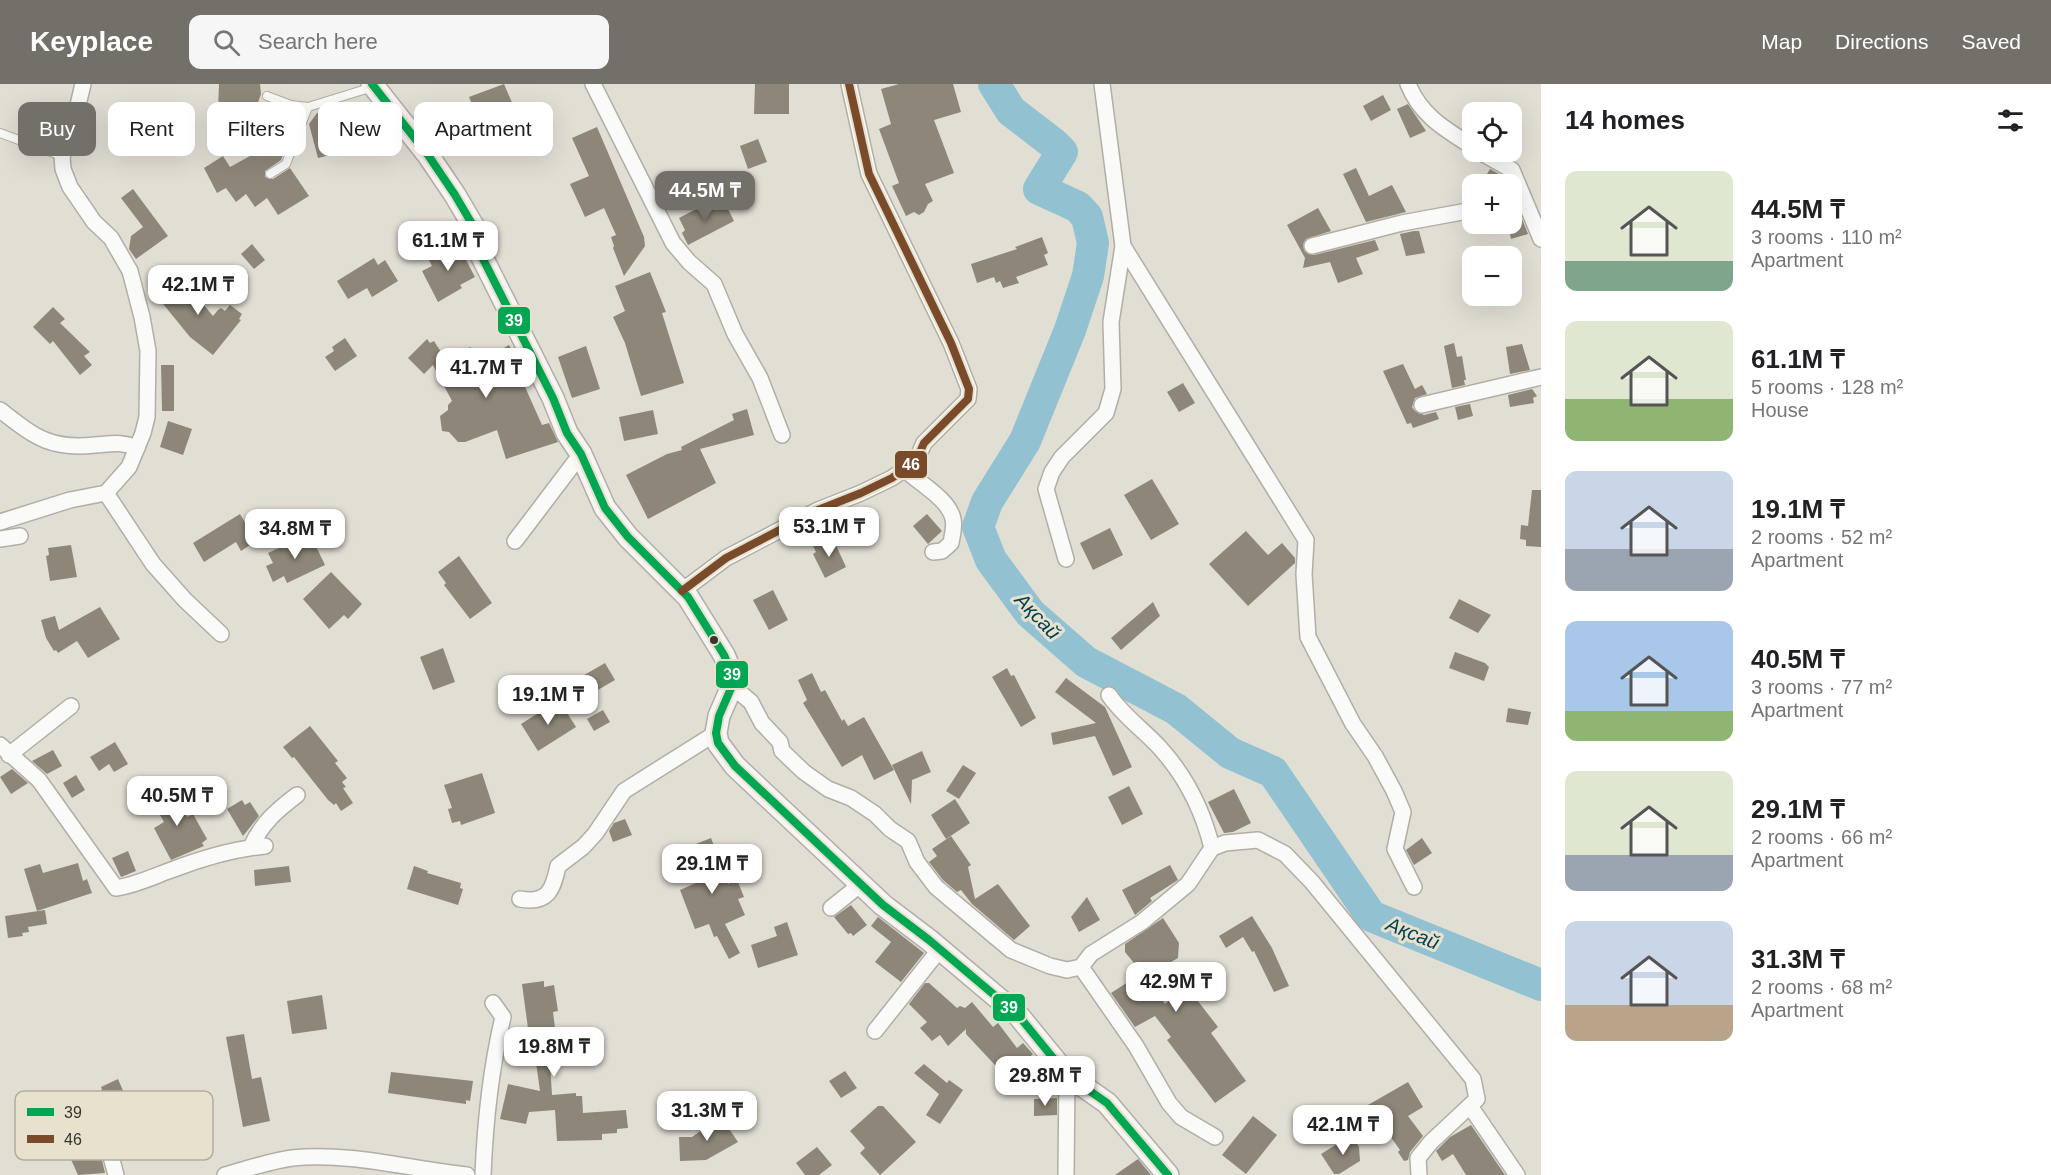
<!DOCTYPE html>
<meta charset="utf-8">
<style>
body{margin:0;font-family:Arial,sans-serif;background:#f6f6f6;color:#202124;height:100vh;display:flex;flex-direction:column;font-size:22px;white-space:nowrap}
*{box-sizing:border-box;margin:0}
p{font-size:20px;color:#757577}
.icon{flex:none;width:33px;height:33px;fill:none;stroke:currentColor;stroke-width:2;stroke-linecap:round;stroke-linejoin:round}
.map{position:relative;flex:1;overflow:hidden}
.details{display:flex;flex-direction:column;background:#fff;width:510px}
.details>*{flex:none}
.banner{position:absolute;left:18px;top:18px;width:570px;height:54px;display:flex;gap:12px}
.tools{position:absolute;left:1462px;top:18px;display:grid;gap:12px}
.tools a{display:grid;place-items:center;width:60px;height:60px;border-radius:12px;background:#fff;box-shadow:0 6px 24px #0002;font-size:30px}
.price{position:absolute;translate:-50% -51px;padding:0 14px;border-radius:12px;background:#fff;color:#222;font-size:20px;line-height:39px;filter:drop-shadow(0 2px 3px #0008)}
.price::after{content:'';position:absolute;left:50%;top:36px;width:18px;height:14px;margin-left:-9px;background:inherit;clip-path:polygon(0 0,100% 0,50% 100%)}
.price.current{background:#727068;color:#fff}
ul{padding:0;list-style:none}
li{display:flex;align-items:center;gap:18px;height:150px;padding:0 24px}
li span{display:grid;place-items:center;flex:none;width:168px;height:120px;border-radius:12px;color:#555}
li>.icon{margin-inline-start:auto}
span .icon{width:72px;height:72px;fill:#fffc;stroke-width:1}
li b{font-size:26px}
h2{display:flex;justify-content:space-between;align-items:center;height:72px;padding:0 24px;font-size:26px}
.chip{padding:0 21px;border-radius:12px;background:#fff;box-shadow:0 6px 24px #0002;font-size:21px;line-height:54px}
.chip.current{background:#727068;color:#fff}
header{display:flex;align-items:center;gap:36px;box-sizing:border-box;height:84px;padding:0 30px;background:#727068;color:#fff}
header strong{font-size:28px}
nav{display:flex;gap:33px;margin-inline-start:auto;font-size:21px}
.search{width:420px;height:54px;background:#f6f6f6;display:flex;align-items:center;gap:15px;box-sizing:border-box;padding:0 21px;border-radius:12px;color:#757577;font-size:22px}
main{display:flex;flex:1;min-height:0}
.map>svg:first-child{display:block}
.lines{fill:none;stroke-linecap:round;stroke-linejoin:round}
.river{stroke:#92c2d1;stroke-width:32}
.building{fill:#8e8779}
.lane-casing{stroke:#b1aea6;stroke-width:10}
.street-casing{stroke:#b1aea6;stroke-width:18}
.secondary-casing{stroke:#b1aea6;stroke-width:24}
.lane{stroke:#fafaf9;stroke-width:8}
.street{stroke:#fafaf9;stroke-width:15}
.secondary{stroke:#f8f4f3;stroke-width:21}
.bus-1-casing{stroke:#e7e1ce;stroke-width:12}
.bus-2-casing{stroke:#e7e1ce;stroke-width:12}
.bus-1{stroke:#00a651;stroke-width:8}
.bus-2{stroke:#7a4b2a;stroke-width:8}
.bus-dot{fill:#37352e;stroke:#e7e1ce;stroke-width:2}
.labels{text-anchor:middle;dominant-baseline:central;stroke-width:6;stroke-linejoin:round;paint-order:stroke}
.water-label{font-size:20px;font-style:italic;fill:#004153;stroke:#e7e1ce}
.key{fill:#e7e1ce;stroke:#b2ad9e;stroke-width:1.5}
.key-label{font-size:16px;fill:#37352e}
.line-badge{stroke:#e7e1ce;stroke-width:2}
.badge-label{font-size:16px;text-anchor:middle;font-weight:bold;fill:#fff}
</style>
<header>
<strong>Keyplace</strong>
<div class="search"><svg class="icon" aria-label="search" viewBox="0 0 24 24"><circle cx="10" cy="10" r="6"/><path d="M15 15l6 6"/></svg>Search here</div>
<nav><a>Map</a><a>Directions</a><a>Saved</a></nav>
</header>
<main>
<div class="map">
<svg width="1541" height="1091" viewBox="0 0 1541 1091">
<rect width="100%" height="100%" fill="#e1ded4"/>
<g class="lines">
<polyline class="river" points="994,0 1011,27 1054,60 1062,68 1039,105 1078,123 1087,133 1093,159 1088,192 1070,246 1025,357 987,418 978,443 991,476 1030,529 1086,578 1176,625 1230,669 1273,688 1371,832 1541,901"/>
</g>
<g class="building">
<polygon points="219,0 260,0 261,10 255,27 245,29 218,26"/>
<polygon points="504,0 516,28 481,42 469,13"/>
<polygon points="755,0 789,0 789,30 754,30"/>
<polygon points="899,0 953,0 961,28 934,36 954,89 925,100 933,117 928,120 924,128 919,131 914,128 906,132 892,102 899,99 879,45 891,40 881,5"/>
<polygon points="1383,11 1391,26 1371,37 1363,22"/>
<polygon points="1408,20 1426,47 1410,54 1397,25"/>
<polygon points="327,26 332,43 336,42 343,68 318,74 309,40 317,29"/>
<polygon points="597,43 644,153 645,162 624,192 613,164 614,162 611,153 616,151 604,124 585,133 570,100 589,92 572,54"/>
<polygon points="758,55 767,78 748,85 740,62"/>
<polygon points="276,58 283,71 281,76 265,87 265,93 273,95 290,84 309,112 278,131 267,114 255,123 246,110 236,118 226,104 217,109 204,84 223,72 230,83"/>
<polygon points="1356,84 1369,112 1392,101 1406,128 1366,138 1343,90"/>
<polygon points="1490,85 1504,93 1508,100 1481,100"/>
<polygon points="133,105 168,152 136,175 129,165 131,152 143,143 121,114"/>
<polygon points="708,119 712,126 725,119 734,137 688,161 682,149 685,146 679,134"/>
<polygon points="1318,124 1331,147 1306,155 1303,160 1305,168 1314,171 1375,156 1379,166 1356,174 1363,190 1338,199 1330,178 1303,184 1305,174 1287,141"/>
<polygon points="1522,135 1528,150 1511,155 1508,140"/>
<polygon points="1414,147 1419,147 1425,169 1406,172 1400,150"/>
<polygon points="1042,153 1048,169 1044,171 1048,181 1016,193 1019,199 1003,204 1000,197 996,199 994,193 977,199 971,180 1017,165 1015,163"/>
<polygon points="457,159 475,193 460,201 462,204 438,218 422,187 432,182 429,176 437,171 436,169"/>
<polygon points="252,160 265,176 254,185 241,170"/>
<polygon points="374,174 378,181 385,176 398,197 372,213 367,204 348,215 337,197"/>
<polygon points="650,188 666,228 662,229 684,299 641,312 625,259 613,233 625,227 615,202"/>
<polygon points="179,191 213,232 218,226 221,224 225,227 230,221 242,230 239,235 241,236 213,271 190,253 155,210"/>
<polygon points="53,223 65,235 60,239 90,268 84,272 92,281 80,291 53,257 50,260 33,243"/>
<polygon points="345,254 357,272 335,287 325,273 334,267 332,263"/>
<polygon points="427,255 430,259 434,257 446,276 470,263 478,279 509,261 516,274 513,276 542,341 549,339 558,358 506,375 497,346 465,358 458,358 449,348 442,347 440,332 448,326 448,321 452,317 433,281 424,290 408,274"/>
<polygon points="1454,259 1457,273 1462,272 1466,296 1464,296 1465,301 1452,304 1444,262"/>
<polygon points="1522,260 1530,286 1510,290 1506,263"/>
<polygon points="586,262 600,305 572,314 558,273"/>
<polygon points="1403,280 1415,305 1422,301 1427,310 1415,314 1412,323 1415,327 1424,331 1436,328 1439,335 1413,344 1411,339 1407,340 1383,287"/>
<polygon points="161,281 174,281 174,327 162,327"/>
<polygon points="1183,299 1195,319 1179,328 1167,308"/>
<polygon points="1532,305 1537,312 1533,314 1534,319 1510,323 1508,311"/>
<polygon points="1470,320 1473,332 1458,336 1455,323"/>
<polygon points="747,325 754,351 700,365 716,399 648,435 626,391 667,370 682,366 681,363 734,336 732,330"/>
<polygon points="653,326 658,350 624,357 619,333"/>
<polygon points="168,337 192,345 183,371 160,363"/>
<polygon points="1152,395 1179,440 1151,456 1124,411"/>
<polygon points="1532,406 1541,406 1541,463 1526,462 1526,456 1520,455 1521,441 1528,442"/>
<polygon points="240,430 256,457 241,467 236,458 204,478 193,459"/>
<polygon points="927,430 942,447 928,460 913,442"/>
<polygon points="1110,444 1123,471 1093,486 1080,459"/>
<polygon points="1246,447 1268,471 1282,459 1295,474 1295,479 1248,522 1209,480"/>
<polygon points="310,450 325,481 287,499 284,492 273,498 266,482 273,479 268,469"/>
<polygon points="829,454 831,459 834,457 846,483 825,494 813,470 816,468 813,462"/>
<polygon points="71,461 77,493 50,497 46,472 49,471 48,464"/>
<polygon points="459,472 492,519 470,535 444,501 446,499 438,488"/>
<polygon points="331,488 362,520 348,535 344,531 329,545 303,515"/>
<polygon points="773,506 788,536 769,546 753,516"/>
<polygon points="1459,515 1491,531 1478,549 1449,534"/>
<polygon points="1153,518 1160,532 1121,566 1111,554"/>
<polygon points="100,523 120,555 88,574 77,557 58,569 56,566 54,567 46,554 41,536 55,532 59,546"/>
<polygon points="443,564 455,598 433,606 420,573"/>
<polygon points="1455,568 1485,579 1489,583 1484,597 1449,584"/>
<polygon points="605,579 615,596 589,611 579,594"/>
<polygon points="1007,584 1011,592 1014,591 1036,634 1021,643 992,593"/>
<polygon points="812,589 821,608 825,606 842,637 844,635 848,642 864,633 894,686 874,696 862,671 842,683 803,619 807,616 798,596"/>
<polygon points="1066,594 1105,623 1132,683 1113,692 1095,652 1053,661 1051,649 1096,639 1055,608"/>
<polygon points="559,616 576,643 538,667 521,640"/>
<polygon points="1508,624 1531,628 1528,641 1506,638"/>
<polygon points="603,626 610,638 594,647 587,635"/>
<polygon points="310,642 338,677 335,679 347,694 342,698 346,703 343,704 353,719 341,727 336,719 334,721 328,716 294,673 292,674 283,663"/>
<polygon points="115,658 128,680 114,688 109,680 99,687 90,673"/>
<polygon points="53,666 62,682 47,690 32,677"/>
<polygon points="922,667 931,688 912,696 911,720 892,681"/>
<polygon points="963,681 976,689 959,715 946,707"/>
<polygon points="12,685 28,699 11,710 0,693"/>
<polygon points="482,689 495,729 461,741 460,737 452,739 448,725 452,724 444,701"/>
<polygon points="76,691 85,706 72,714 63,699"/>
<polygon points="1129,702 1143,730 1122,741 1108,713"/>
<polygon points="171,704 187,733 193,730 207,755 202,759 204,762 171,776 154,744 164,738 151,715"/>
<polygon points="1234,705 1251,739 1233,748 1224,749 1208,718"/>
<polygon points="955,715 970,739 946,755 931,731"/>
<polygon points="242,716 245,721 250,718 259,732 243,752 227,725"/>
<polygon points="625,735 632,751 613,758 609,747 614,739"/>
<polygon points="951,752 971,781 968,783 975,815 998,800 1030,842 1014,856 972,820 961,806 957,808 943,796 929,778 937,772 932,765"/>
<polygon points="711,754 728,800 737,796 744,813 738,815 745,831 725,840 740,869 729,875 717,852 714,853 709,840 695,845 680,806 696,799 683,765"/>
<polygon points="1422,754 1432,769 1414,781 1406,766"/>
<polygon points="128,767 136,787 121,793 112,774"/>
<polygon points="78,779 83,797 87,795 92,809 37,827 24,785 40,780 43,789"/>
<polygon points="1170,781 1178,796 1150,814 1152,817 1135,831 1122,806"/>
<polygon points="289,782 291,798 255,802 254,786"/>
<polygon points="414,782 428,787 427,789 461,799 460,804 463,805 458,821 407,805"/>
<polygon points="1087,813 1100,836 1079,848 1071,833"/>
<polygon points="851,821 867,841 853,852 851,849 848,850 834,833"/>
<polygon points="45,826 47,840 28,843 29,848 22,849 23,852 8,854 5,832"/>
<polygon points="1252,832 1272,864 1289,902 1274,908 1254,867 1252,868 1243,853 1226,864 1219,852"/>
<polygon points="878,833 924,869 901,898 875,878 891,858 871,842"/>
<polygon points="1163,834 1179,859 1178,874 1146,892 1165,920 1187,903 1218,943 1211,949 1246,997 1215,1019 1167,956 1171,953 1155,932 1135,943 1111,909 1142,889 1125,868 1125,860"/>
<polygon points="787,838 798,871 758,884 751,861 777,852 774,843"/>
<polygon points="544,897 544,903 554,901 558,927 553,928 557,960 565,960 565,968 559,968 560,979 550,980 552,1011 576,1009 576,1012 582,1012 583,1029 626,1026 628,1044 617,1045 617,1049 602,1050 602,1056 557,1057 555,1026 529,1028 526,1040 500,1035 508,1000 540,1007 535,971 527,972 525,958 530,959 522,900"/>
<polygon points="925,899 929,899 957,924 960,922 965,924 972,918 993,943 998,939 1017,964 1023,959 1033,970 1007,994 966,950 966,945 948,962 940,951 932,957 920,944 927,938 909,920"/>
<polygon points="322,911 327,945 292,950 287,917"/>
<polygon points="244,950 252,995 261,993 270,1037 243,1043 226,953"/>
<polygon points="924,980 947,999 949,996 963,1006 940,1040 926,1031 939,1010 914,989"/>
<polygon points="845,987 857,1004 841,1014 829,997"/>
<polygon points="391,988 473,997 470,1017 466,1016 466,1020 388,1009"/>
<polygon points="118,995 125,1011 115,1016 133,1055 118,1063 106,1041 95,1041 92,1044 91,1053 101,1072 105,1089 78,1091 69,1071 79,1066 61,1024 102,1006 101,1003"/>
<polygon points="1408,998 1423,1023 1408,1032 1423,1052 1410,1068 1408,1076 1404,1077 1398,1068 1400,1066 1368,1021"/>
<polygon points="1057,1014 1057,1031 1034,1032 1034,1015"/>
<polygon points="878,1022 883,1022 916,1058 880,1091 860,1069 865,1064 850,1047"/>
<polygon points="1253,1032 1277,1051 1246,1090 1222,1071"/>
<polygon points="721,1033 738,1058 706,1076 680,1077 679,1053 692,1053"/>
<polygon points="1471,1041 1505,1091 1466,1091 1453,1070 1442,1077 1436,1067 1450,1053"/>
<polygon points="1352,1051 1359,1063 1360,1077 1339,1090 1334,1090 1321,1070"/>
<polygon points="817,1063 832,1081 819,1091 805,1091 796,1079"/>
<polygon points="1138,1075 1151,1091 1115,1091"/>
</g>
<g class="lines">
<g class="lane-casing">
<g id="lane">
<polyline points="267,12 291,21 308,23"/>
<polyline points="0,49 62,72"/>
<polyline points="270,90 286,80 308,23 373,3"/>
</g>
</g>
<g class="street-casing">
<g id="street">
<polyline points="593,0 673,159 689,178 714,200 735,250 760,294 782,351"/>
<polyline points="1102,0 1123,162 1306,456 1304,490 1308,553 1353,640 1375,672 1394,707 1403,728 1395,765 1414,803"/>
<path d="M1408,0C1421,32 1445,45 1473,63"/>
<polyline points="1480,68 1512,86 1541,155"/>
<polyline points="1312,162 1402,139 1473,126"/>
<polyline points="1422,321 1541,293"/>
<path d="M0,326C34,352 49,366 95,361C111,360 121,357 137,364"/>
<path d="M904,385C919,399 949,415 953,435C955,442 952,452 951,459L942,467L933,468"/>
<polyline points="106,409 153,480 185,516 221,550"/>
<polyline points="0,438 70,416 106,409 129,383 143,349 147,333 148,267 142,233 130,187 111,154 94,138 70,103 63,85 62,72 70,55 83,0"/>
<polyline points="0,455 20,452"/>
<polyline points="515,457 581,370"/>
<polyline points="1066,475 1046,405 1052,388 1062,373 1106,329 1113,305 1111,238 1123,162"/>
<polyline points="682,507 726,474 818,426 861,409 892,394 916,377 924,359 968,315 969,305 951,259 869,90 849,0"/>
<polyline points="732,602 751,618 762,639 780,658 782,667 804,688 828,705 851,714 875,730 890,745 908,757 917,778 936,803 1011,866 1050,882 1067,886 1081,883 1091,870 1142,838 1188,800 1212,764 1225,759 1258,756 1285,770 1312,798 1473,995 1477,1015 1431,1058 1418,1074 1419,1091"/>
<path d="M1109,611C1123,632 1144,646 1161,665C1186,693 1203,727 1212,764"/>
<path d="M0,661L39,696L116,804C137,801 154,792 174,785C203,774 234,765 265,762"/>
<polyline points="9,671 71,622"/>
<path d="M251,763C261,740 277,726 297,711"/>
<path d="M520,815C548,820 553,806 558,782L583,763L595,750L624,707L716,649"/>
<polyline points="831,824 861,800"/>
<polyline points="1081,883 1136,962 1169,1019 1181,1033 1215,1053"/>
<polyline points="875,947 940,865"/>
<polyline points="1470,1022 1517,1091"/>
<polyline points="100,1049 110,1069 116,1091"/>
<path d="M225,1091C247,1085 270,1077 292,1074C351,1068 409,1085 467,1091"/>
<path d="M483,1091C485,1039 491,984 503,933L493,919"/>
<polyline points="1066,1091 1067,991"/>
</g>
</g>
<g class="secondary-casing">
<polyline id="secondary" points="372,0 428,71 455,111 475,145 482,173 553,314 567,349 581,370 605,424 628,453 688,513 724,571 732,590 732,602 719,632 716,649 718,659 735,682 883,821 929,856 1018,931 1067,991 1107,1019 1168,1091"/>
</g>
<use href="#lane" class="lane"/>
<use href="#street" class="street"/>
<use href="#secondary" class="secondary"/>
<g class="bus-1-casing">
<polyline id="bus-1" points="372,0 428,71 455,111 475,145 482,173 553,314 567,349 581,370 605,424 628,453 688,513 724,571 732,590 732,602 719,632 716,649 718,659 735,682 883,821 929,856 1018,931 1067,991 1107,1019 1168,1091"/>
</g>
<g class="bus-2-casing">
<polyline id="bus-2" points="682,507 726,474 818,426 861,409 892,394 916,377 924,359 968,315 969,305 951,259 869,90 849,0"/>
</g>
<use href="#bus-1" class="bus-1"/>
<use href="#bus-2" class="bus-2"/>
</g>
<circle class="bus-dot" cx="714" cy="556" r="5"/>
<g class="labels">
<g class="water-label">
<text transform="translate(1038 532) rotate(46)">Ақсай</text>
<text transform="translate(1413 849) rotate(22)">Ақсай</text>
</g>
</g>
<rect x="15" y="1007" width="198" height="69" rx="9" class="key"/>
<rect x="27" y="1024" width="27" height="8" fill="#00a651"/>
<rect x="27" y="1051" width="27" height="8" fill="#7a4b2a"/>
<g class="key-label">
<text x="64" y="1034">39</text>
<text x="64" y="1061">46</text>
</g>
<g class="line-badge">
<rect x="497" y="222" width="34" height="29" rx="6" fill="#00a651"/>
<rect x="894" y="366" width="34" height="29" rx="6" fill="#7a4b2a"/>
<rect x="715" y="576" width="34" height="29" rx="6" fill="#00a651"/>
<rect x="992" y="909" width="34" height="29" rx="6" fill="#00a651"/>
</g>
<g class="badge-label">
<text x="514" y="242">39</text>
<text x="911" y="386">46</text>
<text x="732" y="596">39</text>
<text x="1009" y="929">39</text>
</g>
</svg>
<div class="tools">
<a><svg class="icon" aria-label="locate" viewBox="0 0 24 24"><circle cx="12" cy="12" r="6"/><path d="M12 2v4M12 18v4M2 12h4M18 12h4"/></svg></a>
<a>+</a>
<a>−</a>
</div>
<b class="price current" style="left:705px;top:138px">44.5M ₸</b>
<b class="price" style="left:448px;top:188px">61.1M ₸</b>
<b class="price" style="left:198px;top:232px">42.1M ₸</b>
<b class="price" style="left:486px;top:315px">41.7M ₸</b>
<b class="price" style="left:829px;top:474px">53.1M ₸</b>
<b class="price" style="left:295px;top:476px">34.8M ₸</b>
<b class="price" style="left:548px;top:642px">19.1M ₸</b>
<b class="price" style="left:177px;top:743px">40.5M ₸</b>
<b class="price" style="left:712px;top:811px">29.1M ₸</b>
<b class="price" style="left:1176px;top:929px">42.9M ₸</b>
<b class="price" style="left:554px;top:994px">19.8M ₸</b>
<b class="price" style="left:1045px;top:1023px">29.8M ₸</b>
<b class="price" style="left:707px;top:1058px">31.3M ₸</b>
<b class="price" style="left:1343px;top:1072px">42.1M ₸</b>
<div class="banner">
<a class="chip current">Buy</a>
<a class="chip">Rent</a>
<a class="chip">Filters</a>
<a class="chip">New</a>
<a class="chip">Apartment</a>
</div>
</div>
<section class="details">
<h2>14 homes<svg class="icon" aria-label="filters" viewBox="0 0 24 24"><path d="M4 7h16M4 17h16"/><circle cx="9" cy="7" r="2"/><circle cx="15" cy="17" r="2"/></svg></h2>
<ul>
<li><span style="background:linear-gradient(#dfe7d0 75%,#7fa58c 0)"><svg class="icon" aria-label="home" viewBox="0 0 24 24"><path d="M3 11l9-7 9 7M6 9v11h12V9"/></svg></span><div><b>44.5M ₸</b><p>3 rooms · 110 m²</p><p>Apartment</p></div></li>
<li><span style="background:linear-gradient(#dfe7d0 65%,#8fb573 0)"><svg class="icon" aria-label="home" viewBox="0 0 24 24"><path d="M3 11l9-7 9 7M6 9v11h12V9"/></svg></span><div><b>61.1M ₸</b><p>5 rooms · 128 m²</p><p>House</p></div></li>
<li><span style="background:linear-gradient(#c9d6e8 65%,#9aa5b1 0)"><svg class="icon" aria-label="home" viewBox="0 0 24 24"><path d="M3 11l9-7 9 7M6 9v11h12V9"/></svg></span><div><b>19.1M ₸</b><p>2 rooms · 52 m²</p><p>Apartment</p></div></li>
<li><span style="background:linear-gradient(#a9c7e8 75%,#8fb573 0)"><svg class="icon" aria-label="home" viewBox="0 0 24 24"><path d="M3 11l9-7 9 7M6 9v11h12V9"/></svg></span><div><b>40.5M ₸</b><p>3 rooms · 77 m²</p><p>Apartment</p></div></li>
<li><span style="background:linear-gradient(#dfe7d0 70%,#9aa5b1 0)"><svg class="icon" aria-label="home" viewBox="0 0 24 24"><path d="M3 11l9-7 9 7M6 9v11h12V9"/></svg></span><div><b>29.1M ₸</b><p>2 rooms · 66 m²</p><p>Apartment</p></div></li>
<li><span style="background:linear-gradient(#c9d6e8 70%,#b9a48a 0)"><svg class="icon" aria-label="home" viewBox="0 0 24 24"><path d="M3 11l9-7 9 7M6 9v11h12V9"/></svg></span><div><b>31.3M ₸</b><p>2 rooms · 68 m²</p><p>Apartment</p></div></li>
</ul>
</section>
</main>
